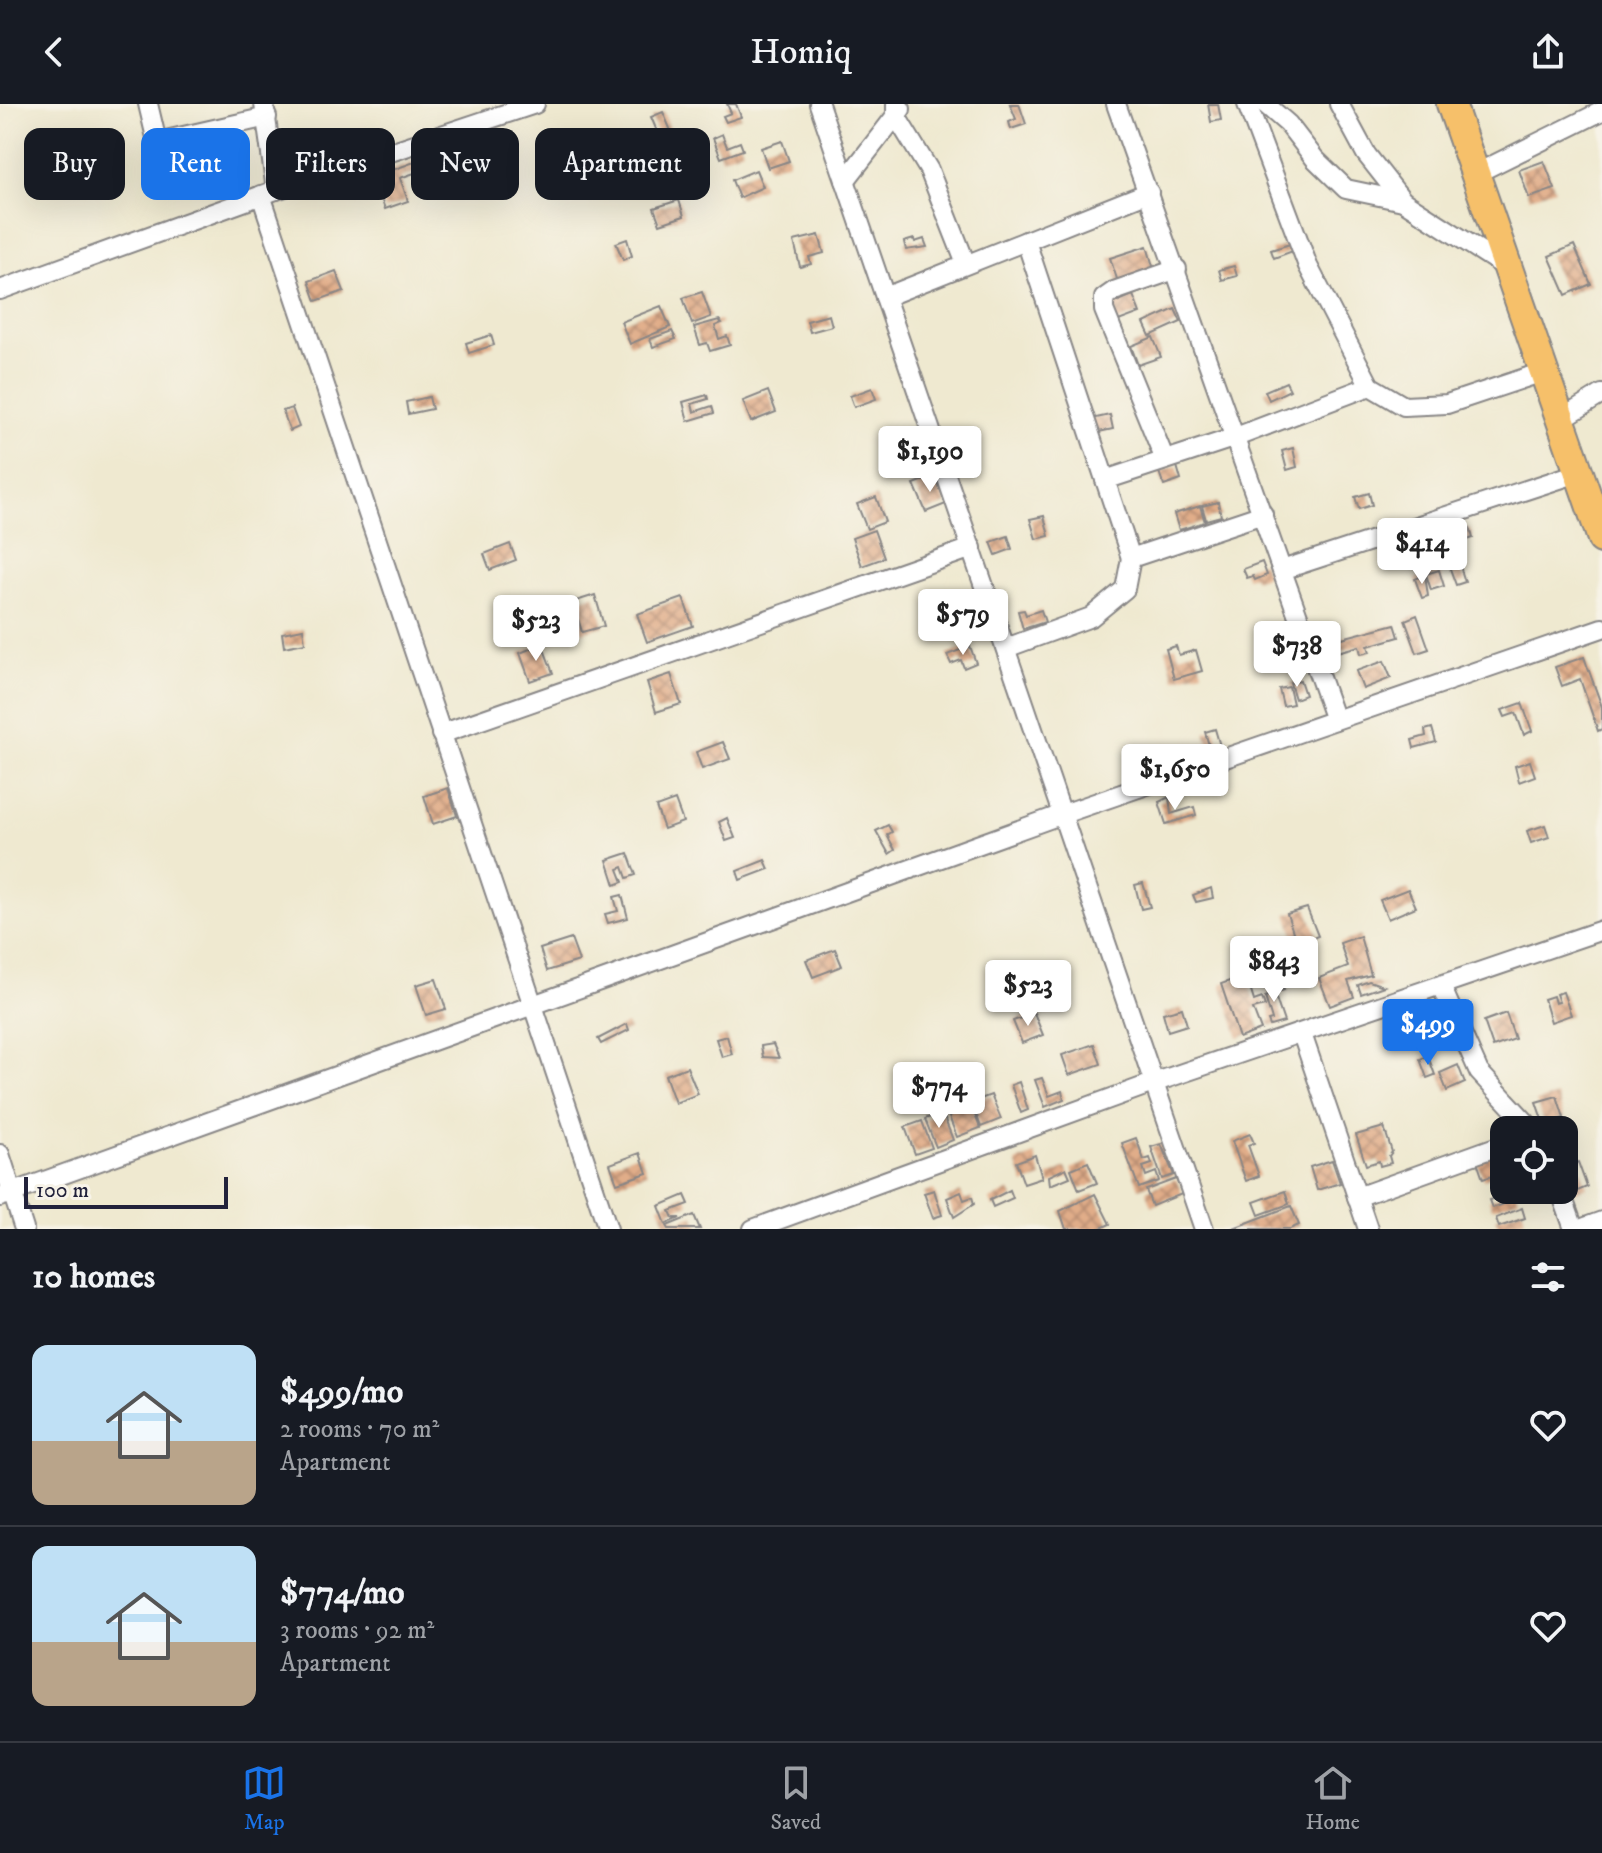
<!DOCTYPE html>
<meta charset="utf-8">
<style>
body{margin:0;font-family:"IM FELL DW Pica",serif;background:#20242c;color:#f1f3f6;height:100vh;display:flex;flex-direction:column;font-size:30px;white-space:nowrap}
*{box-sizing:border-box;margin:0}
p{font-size:26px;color:#9ea1a6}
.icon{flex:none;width:44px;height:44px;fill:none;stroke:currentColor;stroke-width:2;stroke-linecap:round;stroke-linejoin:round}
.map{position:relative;height:1125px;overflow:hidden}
.panel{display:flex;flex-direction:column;background:#171b24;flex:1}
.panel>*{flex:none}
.banner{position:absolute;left:24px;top:24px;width:800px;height:72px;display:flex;gap:16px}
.buttons{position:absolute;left:1490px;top:1012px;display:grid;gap:16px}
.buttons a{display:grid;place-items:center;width:88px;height:88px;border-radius:16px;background:#171b24;box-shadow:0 8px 32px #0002;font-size:40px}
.scale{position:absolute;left:24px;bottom:20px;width:204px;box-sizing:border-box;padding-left:8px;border:4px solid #22223b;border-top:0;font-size:22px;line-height:28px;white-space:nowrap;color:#22223b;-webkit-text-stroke:6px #f7f3e8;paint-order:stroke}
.price{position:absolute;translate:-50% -68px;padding:0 18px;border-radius:8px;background:#fff;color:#222;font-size:26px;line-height:52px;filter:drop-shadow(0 2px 4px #0008)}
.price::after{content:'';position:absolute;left:50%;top:48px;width:24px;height:18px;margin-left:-12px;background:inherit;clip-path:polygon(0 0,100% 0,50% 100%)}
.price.current{background:#1a73e8;color:#fff}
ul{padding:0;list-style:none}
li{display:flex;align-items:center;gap:24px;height:200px;padding:0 32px}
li+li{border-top:2px solid #363941}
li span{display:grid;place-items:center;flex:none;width:224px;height:160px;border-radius:16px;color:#555}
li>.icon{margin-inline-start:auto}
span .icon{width:96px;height:96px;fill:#fffc;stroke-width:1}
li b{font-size:34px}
h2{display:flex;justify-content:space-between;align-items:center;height:96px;padding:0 32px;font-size:34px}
.pill{padding:0 28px;border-radius:16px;background:#171b24;box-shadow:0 8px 32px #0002;font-size:28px;line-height:72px}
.pill.current{background:#1a73e8;color:#fff}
header{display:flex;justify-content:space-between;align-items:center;height:104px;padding:0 32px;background:#171b24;font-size:36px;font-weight:600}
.dock{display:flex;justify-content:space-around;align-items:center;height:112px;border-top:2px solid #363941;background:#171b24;font-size:22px;color:#9ea1a6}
.dock a{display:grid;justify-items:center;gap:4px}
.dock .current{color:#1a73e8}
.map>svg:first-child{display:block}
.building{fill:url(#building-cross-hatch)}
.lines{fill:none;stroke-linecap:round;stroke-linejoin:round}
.minor-casing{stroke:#888686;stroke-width:22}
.highway-casing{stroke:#888686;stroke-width:32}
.minor{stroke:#fff;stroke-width:18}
.highway{stroke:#f6c06b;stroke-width:28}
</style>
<header><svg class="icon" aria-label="back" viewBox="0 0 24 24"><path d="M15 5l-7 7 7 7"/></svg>Homiq<svg class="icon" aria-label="share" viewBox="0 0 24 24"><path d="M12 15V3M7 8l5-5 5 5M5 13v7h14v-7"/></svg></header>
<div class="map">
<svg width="1602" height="1125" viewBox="0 0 1602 1125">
<defs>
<pattern id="building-cross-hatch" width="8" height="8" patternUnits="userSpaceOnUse" patternTransform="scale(2)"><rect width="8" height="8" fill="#e1ad89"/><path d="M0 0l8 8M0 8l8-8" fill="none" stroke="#b68c71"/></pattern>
</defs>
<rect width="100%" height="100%" fill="#f7f3e8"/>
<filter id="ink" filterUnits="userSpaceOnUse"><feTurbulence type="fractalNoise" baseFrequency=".0125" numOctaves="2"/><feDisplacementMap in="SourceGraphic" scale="16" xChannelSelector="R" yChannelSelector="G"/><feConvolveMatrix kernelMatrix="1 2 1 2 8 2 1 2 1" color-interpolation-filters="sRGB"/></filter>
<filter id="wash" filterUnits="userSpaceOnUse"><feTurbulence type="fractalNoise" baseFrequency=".006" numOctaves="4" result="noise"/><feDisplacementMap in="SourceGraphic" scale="32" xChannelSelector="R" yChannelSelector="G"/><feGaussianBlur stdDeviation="1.8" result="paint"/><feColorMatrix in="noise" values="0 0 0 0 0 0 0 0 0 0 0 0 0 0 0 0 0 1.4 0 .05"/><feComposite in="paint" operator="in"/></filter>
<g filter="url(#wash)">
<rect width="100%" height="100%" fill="#efe9d0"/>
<g id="blocks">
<g class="building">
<polygon points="727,0 736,0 741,13 726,18 723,12 731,9"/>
<polygon points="1010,0 1019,0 1026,20 1011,25 1009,18 1016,15"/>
<polygon points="1208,0 1218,0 1221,16 1211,18"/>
<polygon points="663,8 671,27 659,32 651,13"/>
<polygon points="722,30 727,43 740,38 743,46 721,54 713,34"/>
<polygon points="321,31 329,53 292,65 284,40 296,36 301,52 303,37"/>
<polygon points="782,37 789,57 768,64 761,44"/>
<polygon points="417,57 420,67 400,74 408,97 385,105 373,73"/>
<polygon points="1544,57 1555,85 1529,94 1519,66"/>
<polygon points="756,66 763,83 739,94 732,76"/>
<polygon points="694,74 697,85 681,90 678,79"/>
<polygon points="679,96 684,112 660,120 654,104"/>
<polygon points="819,131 824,149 809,153 811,160 800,163 794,137"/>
<polygon points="627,135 632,152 623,156 616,139"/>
<polygon points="914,135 915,138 924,135 927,143 906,146 904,138"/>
<polygon points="1290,140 1293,147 1274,154 1271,146"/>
<polygon points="1574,141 1591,180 1566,191 1549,152"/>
<polygon points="1147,142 1155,169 1119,181 1110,154"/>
<polygon points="1234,162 1237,172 1222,176 1219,166"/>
<polygon points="336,167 344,187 316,197 309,177"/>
<polygon points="702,188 711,213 692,220 683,194"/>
<polygon points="1133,191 1140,209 1116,218 1109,201"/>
<polygon points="661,202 670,223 630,240 621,218"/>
<polygon points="1175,205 1181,218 1150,232 1144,219"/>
<polygon points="829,211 832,222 810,228 807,217"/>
<polygon points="719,216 722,219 715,222 719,235 727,232 730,241 710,247 707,239 700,241 694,223"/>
<polygon points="672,227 676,235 653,243 650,235"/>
<polygon points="491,231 494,241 469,249 466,239"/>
<polygon points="1153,233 1161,253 1138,261 1131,242"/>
<polygon points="1286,278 1290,286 1269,296 1265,287"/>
<polygon points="872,284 876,295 854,303 850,292"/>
<polygon points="768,287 776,308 751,318 743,297"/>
<polygon points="707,291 708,295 692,300 694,308 712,302 714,309 688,317 683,298"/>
<polygon points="429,293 432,305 408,310 406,298"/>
<polygon points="292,304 299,323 290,327 283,307"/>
<polygon points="1110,311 1113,325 1089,330 1087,316"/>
<polygon points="1293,344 1297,363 1287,366 1282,347"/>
<polygon points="1177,362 1181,376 1164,382 1159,368"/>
<polygon points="935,372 946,400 926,408 914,380"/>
<polygon points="1369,389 1372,401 1359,405 1355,393"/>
<polygon points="876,393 885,418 867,425 857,400"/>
<polygon points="1218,398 1221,412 1206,416 1202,402"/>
<polygon points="1200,402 1205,418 1179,426 1174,410"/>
<polygon points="1044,412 1049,432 1036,435 1030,415"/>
<polygon points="1470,424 1473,434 1452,441 1449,431"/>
<polygon points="874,426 884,454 862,462 852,434"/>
<polygon points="1008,432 1012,445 996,451 991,438"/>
<polygon points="510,440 516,456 490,466 484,450"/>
<polygon points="1262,458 1267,471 1255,476 1253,472 1247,474 1243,465"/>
<polygon points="1459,459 1465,478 1456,481 1449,462"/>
<polygon points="1439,466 1444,482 1431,486 1426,470"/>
<polygon points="1425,471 1428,492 1422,494 1415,475"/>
<polygon points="595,491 604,522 582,528 573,498"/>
<polygon points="683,494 693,522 647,538 637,510"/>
<polygon points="1024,506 1026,511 1041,506 1045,518 1023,525 1018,507"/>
<polygon points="1417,511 1429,545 1417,549 1405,516"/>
<polygon points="1395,520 1399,533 1368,542 1370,548 1361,550 1359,542 1330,550 1327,538"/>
<polygon points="303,525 305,539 284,543 282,529"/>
<polygon points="542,540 553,569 530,577 520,549"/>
<polygon points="970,542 976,559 964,564 961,556 951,560 947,551"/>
<polygon points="1176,542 1179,551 1196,546 1202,567 1174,575 1166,545"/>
<polygon points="1584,553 1602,603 1602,625 1598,627 1580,575 1562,582 1555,563"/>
<polygon points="1384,557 1391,574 1363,585 1356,567"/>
<polygon points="671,570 681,600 656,608 647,578"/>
<polygon points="1300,576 1305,591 1295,595 1290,579"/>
<polygon points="1289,583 1293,600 1283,602 1279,585"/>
<polygon points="1522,599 1532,627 1524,631 1516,609 1505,613 1502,606"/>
<polygon points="1432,624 1436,638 1414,644 1412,636 1426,632 1425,626"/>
<polygon points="1215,625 1220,642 1210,645 1205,628"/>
<polygon points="723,638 730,655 702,665 696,648"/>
<polygon points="1530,657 1535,672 1519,678 1515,662"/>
<polygon points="448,684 457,712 433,720 424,692"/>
<polygon points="1169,693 1171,710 1194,703 1196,711 1166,720 1159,698"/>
<polygon points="675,696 683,718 664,725 656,703"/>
<polygon points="727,714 735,734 726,737 719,718"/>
<polygon points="888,721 892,728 887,731 895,746 889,750 876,727"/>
<polygon points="1545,721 1549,733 1531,739 1527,727"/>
<polygon points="628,749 636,771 627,774 623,763 618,765 623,778 615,781 607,756"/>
<polygon points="765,756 769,765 740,776 737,767"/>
<polygon points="1143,779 1150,803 1141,805 1135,781"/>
<polygon points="1211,784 1213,794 1196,798 1193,791"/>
<polygon points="1408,785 1416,803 1388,815 1380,796"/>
<polygon points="622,791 628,814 608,819 605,810 618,807 614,793"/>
<polygon points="1307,804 1318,832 1297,840 1287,810"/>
<polygon points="1360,832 1371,871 1348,877 1354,893 1330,902 1319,874 1348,863 1340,839"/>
<polygon points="571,835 579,857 547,867 540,845"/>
<polygon points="835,845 842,862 813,873 806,856"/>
<polygon points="1246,871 1254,897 1262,894 1265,902 1253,905 1261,926 1239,934 1221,880"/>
<polygon points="436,875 446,905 426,911 416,881"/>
<polygon points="1369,877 1384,882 1361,890 1358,881"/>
<polygon points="1281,879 1284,886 1274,889 1284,918 1270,922 1268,917 1272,916 1265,893 1270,891 1266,882"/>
<polygon points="1563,888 1571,911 1551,918 1544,895 1553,892 1555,899 1559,898 1556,890"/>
<polygon points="1182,904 1187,921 1168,927 1163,909"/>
<polygon points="1034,909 1043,931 1022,939 1013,917"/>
<polygon points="1506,909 1515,935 1493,943 1484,917"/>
<polygon points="627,920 629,926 601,940 598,935"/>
<polygon points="727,932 732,950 722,953 716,935"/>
<polygon points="773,940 779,954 763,953 761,942"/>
<polygon points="1094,940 1101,960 1069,971 1062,951"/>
<polygon points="1428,952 1435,971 1427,974 1420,955"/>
<polygon points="1458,961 1465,979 1447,987 1440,969"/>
<polygon points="687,963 698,990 675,999 665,971"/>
<polygon points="1042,974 1049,992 1062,987 1064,995 1045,1003 1035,976"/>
<polygon points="1019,978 1028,1006 1021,1009 1011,981"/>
<polygon points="991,991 1001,1015 981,1023 972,998"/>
<polygon points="1557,992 1564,1014 1544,1021 1536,998"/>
<polygon points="969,996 980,1024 957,1033 946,1005"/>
<polygon points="942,1008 953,1036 936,1043 925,1015"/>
<polygon points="922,1017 932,1044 915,1050 905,1023"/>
<polygon points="1384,1023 1392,1048 1389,1052 1391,1059 1380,1062 1379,1057 1366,1061 1356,1031"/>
<polygon points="1250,1030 1254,1039 1248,1041 1259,1072 1246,1077 1232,1037"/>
<polygon points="1136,1034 1144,1056 1150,1054 1152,1060 1143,1063 1146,1072 1156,1068 1159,1077 1139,1084 1122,1039"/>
<polygon points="1161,1040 1174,1071 1162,1075 1151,1043"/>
<polygon points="1504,1046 1504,1068 1483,1075 1476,1055"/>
<polygon points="640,1049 647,1069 617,1079 610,1060"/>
<polygon points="1035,1051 1042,1074 1024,1080 1016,1058"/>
<polygon points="1332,1056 1340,1079 1317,1086 1310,1063"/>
<polygon points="1088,1058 1097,1079 1079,1086 1071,1065"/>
<polygon points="1578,1058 1587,1083 1568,1091 1564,1064"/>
<polygon points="1066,1064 1070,1073 1050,1081 1049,1072"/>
<polygon points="1176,1075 1182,1090 1152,1102 1146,1086"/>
<polygon points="934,1086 942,1111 933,1114 924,1089"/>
<polygon points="1010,1086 1013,1094 993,1103 990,1096"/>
<polygon points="1516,1086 1519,1095 1492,1104 1489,1096"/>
<polygon points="1285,1087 1289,1100 1259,1111 1254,1098"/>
<polygon points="961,1088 964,1096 972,1093 974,1100 954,1113 947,1094"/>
<polygon points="1095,1090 1110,1120 1099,1125 1066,1125 1060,1107"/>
<polygon points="685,1091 689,1100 670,1107 673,1114 680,1114 666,1120 659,1102"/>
<polygon points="1291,1102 1299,1121 1290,1125 1231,1125"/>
<polygon points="1522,1104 1525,1114 1499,1123 1496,1114"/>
<polygon points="694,1111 700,1125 669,1125 667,1122"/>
</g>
</g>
</g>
<g filter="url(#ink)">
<use href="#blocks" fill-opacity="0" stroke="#888686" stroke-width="2"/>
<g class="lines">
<g class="minor-casing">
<g id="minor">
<polyline points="148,0 157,38 267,13"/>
<polyline points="264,0 276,86"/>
<polyline points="819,0 1204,1125"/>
<polyline points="896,0 896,12 929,66 966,160"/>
<polyline points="1116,0 1335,616"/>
<polyline points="1247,0 1308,162 1370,282 1404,302 1447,300 1543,268"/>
<polyline points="1265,0 1288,20 1315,55 1346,85 1403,97 1507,164"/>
<polyline points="1339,0 1366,50 1403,97"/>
<polyline points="1475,70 1602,7"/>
<polyline points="845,77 901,5"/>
<polyline points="261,91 608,1125"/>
<polyline points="1026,137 1131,454"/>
<polyline points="0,186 276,86 535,0"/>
<polyline points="885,193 1149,88"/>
<polyline points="1560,316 1602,290"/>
<polyline points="1165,356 1104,206 1104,194 1114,187 1177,165"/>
<polyline points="1105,376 1236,333 1370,282"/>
<polyline points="1282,466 1578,369"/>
<polyline points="1006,544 1091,513 1125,485 1131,454 1263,410"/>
<polyline points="441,630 972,444"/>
<polyline points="1441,882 1479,968 1533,1026"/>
<polyline points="1302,930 1368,1125"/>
<polyline points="0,1050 24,1125"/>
<polyline points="1560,1086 1574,1125"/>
<polyline points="0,1093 1063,710 1602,524"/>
<polyline points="1357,1093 1504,1040"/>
<polyline points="753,1125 1153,979 1602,826"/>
<polyline points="1580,1125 1602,1117"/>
</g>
</g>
<g class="highway-casing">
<polyline id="highway" points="1451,0 1602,435"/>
</g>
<use href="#minor" class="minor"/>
<use href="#highway" class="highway"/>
</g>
</g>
</svg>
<div class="buttons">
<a><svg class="icon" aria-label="locate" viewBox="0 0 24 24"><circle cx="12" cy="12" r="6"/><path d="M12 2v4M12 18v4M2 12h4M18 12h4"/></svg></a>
</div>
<div class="scale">100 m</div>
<b class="price" style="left:930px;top:390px">$1,190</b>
<b class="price" style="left:1422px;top:482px">$414</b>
<b class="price" style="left:963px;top:553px">$579</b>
<b class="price" style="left:536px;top:559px">$523</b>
<b class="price" style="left:1297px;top:585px">$738</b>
<b class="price" style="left:1175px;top:708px">$1,650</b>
<b class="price" style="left:1274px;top:900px">$843</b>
<b class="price" style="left:1028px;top:924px">$523</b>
<b class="price current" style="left:1428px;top:963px">$499</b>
<b class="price" style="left:939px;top:1026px">$774</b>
<div class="banner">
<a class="pill">Buy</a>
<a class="pill current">Rent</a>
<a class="pill">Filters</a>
<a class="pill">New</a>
<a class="pill">Apartment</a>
</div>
</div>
<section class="panel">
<h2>10 homes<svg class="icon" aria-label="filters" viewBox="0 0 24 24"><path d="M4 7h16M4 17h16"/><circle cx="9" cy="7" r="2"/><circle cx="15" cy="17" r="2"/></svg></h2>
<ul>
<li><span style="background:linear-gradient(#bfe0f5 60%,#b9a48a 0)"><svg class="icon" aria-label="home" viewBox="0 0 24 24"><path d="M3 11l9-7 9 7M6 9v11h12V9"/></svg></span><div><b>$499/mo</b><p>2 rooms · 70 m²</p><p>Apartment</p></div><svg class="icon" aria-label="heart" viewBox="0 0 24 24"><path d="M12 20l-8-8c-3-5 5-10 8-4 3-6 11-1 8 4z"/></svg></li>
<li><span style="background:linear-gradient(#bfe0f5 60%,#b9a48a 0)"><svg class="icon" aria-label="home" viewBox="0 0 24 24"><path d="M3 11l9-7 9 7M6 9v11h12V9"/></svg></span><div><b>$774/mo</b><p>3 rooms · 92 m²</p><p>Apartment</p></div><svg class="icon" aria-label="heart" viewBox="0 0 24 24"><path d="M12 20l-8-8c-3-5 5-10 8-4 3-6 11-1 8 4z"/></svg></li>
</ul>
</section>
<nav class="dock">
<a class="current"><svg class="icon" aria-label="map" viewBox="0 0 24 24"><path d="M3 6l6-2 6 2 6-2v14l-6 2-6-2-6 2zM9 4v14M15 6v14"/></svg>Map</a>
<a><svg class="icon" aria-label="saved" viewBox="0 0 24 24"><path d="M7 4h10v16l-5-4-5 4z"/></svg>Saved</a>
<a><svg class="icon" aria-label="home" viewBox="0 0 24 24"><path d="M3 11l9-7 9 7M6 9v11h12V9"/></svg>Home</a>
</nav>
